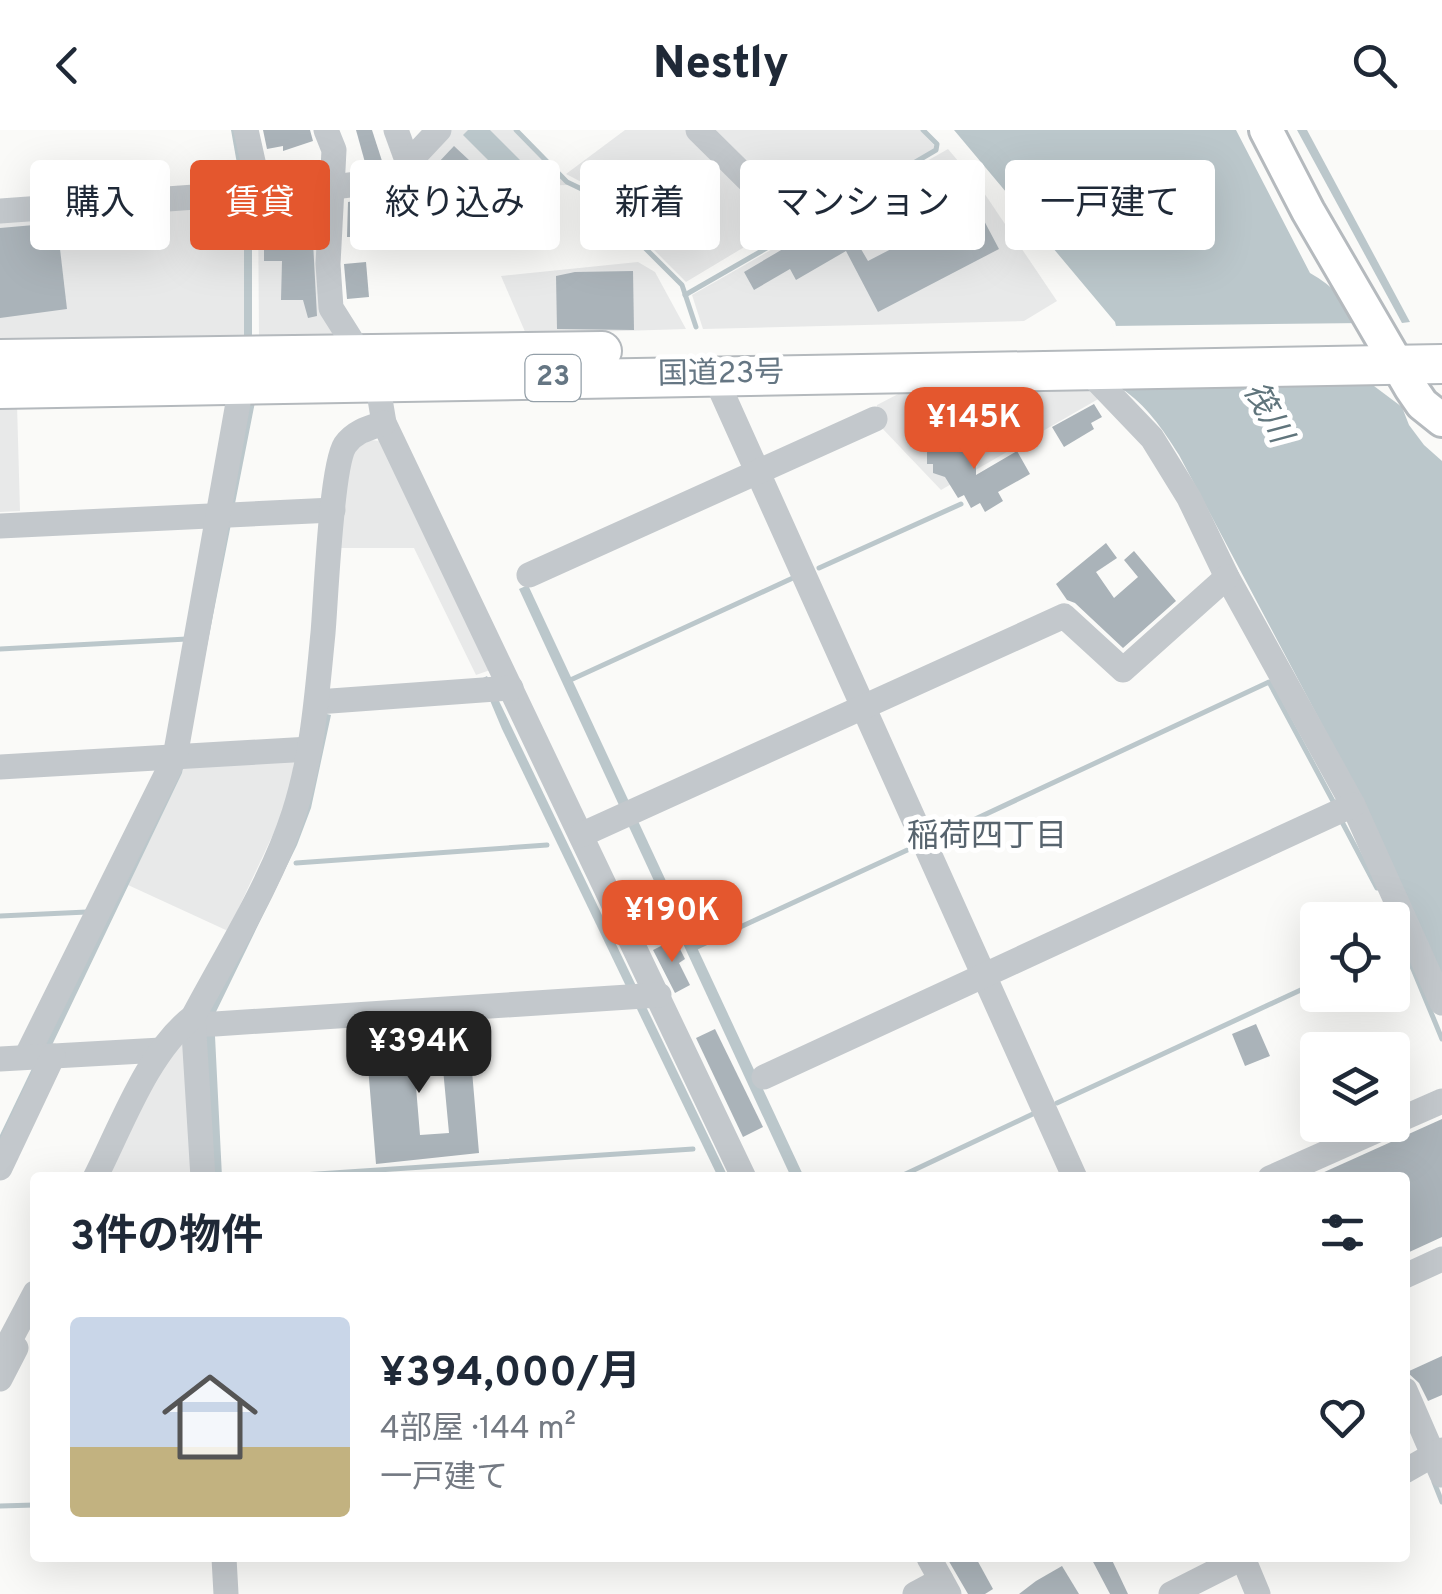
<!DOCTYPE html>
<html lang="ja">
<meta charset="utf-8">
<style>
body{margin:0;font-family:Overpass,"Noto Sans JP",sans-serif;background:#f6f6f7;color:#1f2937;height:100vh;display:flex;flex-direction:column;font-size:38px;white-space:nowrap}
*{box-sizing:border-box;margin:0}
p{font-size:32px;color:#747a83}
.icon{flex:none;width:55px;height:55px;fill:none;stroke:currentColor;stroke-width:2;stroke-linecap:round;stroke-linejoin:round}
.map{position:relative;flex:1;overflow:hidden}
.sheet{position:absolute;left:30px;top:1042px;width:1380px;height:390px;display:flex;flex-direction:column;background:#fff;border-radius:10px;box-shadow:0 10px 40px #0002}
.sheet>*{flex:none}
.top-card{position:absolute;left:30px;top:30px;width:1382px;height:90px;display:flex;gap:20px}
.tools{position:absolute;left:1300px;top:772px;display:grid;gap:20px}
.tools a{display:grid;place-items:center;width:110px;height:110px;border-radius:10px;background:#fff;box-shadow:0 10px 40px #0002;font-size:50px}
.price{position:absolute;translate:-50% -85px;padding:0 22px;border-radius:20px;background:#e4572e;color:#fff;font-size:32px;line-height:65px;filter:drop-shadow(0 2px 5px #0008)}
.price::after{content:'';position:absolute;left:50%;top:60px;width:30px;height:22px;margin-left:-15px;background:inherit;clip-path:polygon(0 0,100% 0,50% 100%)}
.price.current{background:#222;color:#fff}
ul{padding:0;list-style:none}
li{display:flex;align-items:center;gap:30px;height:250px;padding:0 40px}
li+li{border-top:2px solid #e0e1e3}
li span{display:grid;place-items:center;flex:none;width:280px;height:200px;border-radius:10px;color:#555}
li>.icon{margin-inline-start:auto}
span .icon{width:120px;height:120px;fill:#fffc;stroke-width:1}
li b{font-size:42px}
h2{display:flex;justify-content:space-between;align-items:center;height:120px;padding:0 40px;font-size:42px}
.pill{padding:0 35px;border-radius:10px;background:#fff;box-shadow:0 10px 40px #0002;font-size:35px;line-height:90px}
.pill.current{background:#e4572e;color:#fff}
header{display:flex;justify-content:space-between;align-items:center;height:130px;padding:0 40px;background:#fff;font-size:45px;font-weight:800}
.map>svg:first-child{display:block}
.built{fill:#e8e9e9}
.water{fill:#bbc7cb}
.pier{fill:#fafaf8}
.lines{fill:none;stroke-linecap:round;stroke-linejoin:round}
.stream{stroke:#bbc7cb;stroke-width:5}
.building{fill:#aab3b9}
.major-casing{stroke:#b5babe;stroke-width:38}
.highway-casing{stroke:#b4b9bd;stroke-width:42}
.minor{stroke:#c3c8cc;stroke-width:25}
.major{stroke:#fff;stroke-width:32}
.highway{stroke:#fff;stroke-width:38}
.labels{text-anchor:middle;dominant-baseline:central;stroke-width:10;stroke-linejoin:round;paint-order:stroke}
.shield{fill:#fff;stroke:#939fa8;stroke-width:2.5}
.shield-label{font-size:28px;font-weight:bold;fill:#657683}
.street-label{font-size:30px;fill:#657683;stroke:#fff}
.water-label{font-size:32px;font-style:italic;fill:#60757c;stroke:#fff}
.neighbourhood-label{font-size:32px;fill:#57646e;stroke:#fff}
</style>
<header><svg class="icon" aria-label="back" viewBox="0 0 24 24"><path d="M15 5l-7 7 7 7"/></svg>Nestly<svg class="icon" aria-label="search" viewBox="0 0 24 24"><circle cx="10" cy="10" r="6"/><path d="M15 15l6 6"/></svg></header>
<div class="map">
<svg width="1442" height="1464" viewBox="0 0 1442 1464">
<rect width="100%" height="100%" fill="#fafaf8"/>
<g class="built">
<polygon points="451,0 513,0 568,55 424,59 419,34"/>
<polygon points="625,0 690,0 786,92 686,152 591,57 566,44"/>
<polygon points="708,0 920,0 935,16 934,20 803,93"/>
<polygon points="948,19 980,57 1057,171 1024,191 703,199 692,165"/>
<polygon points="258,69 321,71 335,207 259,209"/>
<polygon points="244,73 244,209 0,213 0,86"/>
<polygon points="638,132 655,142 686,199 526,204 501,146"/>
<polygon points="1093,260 1100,268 941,360 881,297 876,285 877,275 902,262"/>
<polygon points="17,274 20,381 0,382 0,275"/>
<polygon points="370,310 380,311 493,539 476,545 414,418 338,418 350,328 354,320"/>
<polygon points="295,625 289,670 228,801 128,755 186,633"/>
<polygon points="182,906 195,1046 104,1048 169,920"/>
</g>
<g class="water">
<polygon points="231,0 239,0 252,72 252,209 244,209 244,73"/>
<polygon points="468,0 490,0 528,38 512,54 463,5"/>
<path d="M954,0H1236L1310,143C1359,171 1363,205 1374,256L1402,277L1409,295L1424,315L1442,331V855L1345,638L1179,325C1162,298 1147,276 1121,258L1120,213L1115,192Z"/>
<polygon points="1297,0 1307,0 1410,192 1402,193"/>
<polygon points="247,271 255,272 182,643 0,1024 0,1005 175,641"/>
<polygon points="528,455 804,1047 791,1047 519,459"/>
<polygon points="487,546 728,1047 718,1047 502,599 481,549"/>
<polygon points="323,583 331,585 311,678 297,715 214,886 222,1047 211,1047 203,888"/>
</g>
<polygon class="pier" points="1365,193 1378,253 1116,256 1115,214 1111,196"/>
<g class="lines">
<g class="stream">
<polyline points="516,0 567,52 590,63 682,155 696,197"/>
<polyline points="878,54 936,20 937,14 923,0"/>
<polyline points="801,99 863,63"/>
<polyline points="685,165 791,104"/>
<polyline points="819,438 961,374"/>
<polyline points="0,519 187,509"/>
<polyline points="566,552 795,447"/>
<polyline points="1341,690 1377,758"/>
<polyline points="939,706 1269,552 1334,673"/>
<polyline points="296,733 547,715"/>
<polyline points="0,786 87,782"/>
<polyline points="697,817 916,716"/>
<polyline points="1392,817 1403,812"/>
<polyline points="1406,822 1442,909"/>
<polyline points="1057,973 1318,852"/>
<polyline points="257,1048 693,1019"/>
<polyline points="897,1048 1037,982"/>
<polyline points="1434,1352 1442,1372"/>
<polyline points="0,1376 35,1375"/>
</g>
</g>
<g class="building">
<polygon points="263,0 310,0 313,11 283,21 283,16 267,19"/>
<polygon points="356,0 372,0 383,34 366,36"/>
<polygon points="454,16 470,31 453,49 437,34"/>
<polygon points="952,30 999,119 878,182 846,121 796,150 790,139 754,160 744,142 847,81 858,99 851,102 868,131 922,103 904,68 909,66 903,55"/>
<polygon points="462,63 489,64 489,67 496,67 495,107 465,108 465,86 461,86"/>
<polygon points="361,70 363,84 385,86 385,97 364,97 364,107 347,107 348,72"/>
<polygon points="264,80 294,80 294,111 313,112 317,186 308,188 303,170 281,170 282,131 264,131"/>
<polygon points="57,93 67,179 0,188 0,98"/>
<polygon points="366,132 369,167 347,169 344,134"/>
<polygon points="633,141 634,200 557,199 556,146 575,142"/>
<polygon points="1094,274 1102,287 1091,293 1094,299 1064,317 1052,297"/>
<polygon points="942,304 957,304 957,314 976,314 976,345 1017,321 1030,344 998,362 1003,371 985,382 980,373 971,378 964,365 958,368 945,347 933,343 933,334 927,334 927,314 942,314"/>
<polygon points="1106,413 1117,428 1096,442 1114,468 1138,447 1124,430 1134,421 1176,471 1123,518 1075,473 1067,470 1056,454"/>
<polygon points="675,809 685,829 679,833 690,855 675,863 653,820"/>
<polygon points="468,894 479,1023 376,1034 365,900 411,897 420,1005 449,1003 439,896"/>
<polygon points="1256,894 1270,926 1245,936 1232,904"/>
<polygon points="715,899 763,997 743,1007 696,908"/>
<polygon points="1442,989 1442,1107 1405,1124 1405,1048 1311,1048"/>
<polygon points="1442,1226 1442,1265 1428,1271 1419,1253 1407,1242"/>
<polygon points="947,1428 976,1428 993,1459 985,1464 968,1464"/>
<polygon points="1091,1428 1111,1428 1128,1464 1110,1464"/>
<polygon points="1062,1436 1079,1464 1019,1464 1036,1451"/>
</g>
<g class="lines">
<g class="major-casing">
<polyline id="major" points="1266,0 1308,81 1411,258 1422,274 1442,290"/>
</g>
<g class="highway-casing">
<g id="highway">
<polyline points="0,229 602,221"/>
<polyline points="0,259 1442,234"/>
</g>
</g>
<g class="minor">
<polyline points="246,0 260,63"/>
<polyline points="326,0 334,20 328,134 331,178 377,251 384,293 744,1048"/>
<polyline points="396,0 408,33"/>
<polyline points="698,0 794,95"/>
<polyline points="0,81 334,57 388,50 411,42 408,33 439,0"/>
<polyline points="1086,239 1152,308 1189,368 1227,447 1353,675 1442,873"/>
<polyline points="714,245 1075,1048"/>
<polyline points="0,396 333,380"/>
<polyline points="529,445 875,289"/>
<polyline points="317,572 511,558"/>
<polyline points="0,637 310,619"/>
<polyline points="581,705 1064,486 1123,540 1227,447"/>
<polyline points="193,887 201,894 215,894 659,865"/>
<polyline points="193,887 203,1048"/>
<polyline points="26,927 175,627 238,273"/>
<polyline points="0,929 161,920"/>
<polyline points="764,947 1353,675"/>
<polyline points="1392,993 1442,971"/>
<polyline points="0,1038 53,926"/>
<path d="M95,1048C121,997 148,921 193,887C228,821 271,754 294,683C313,624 317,563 323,503C326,469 331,337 345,315C355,301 369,298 384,293"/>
<polyline points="1270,1048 1389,995"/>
<polyline points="1405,1146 1442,1129"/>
<polyline points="6,1218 35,1163"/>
<polyline points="0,1249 16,1218"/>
<polyline points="1405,1260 1442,1345"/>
<polyline points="1405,1341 1442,1320"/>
<polyline points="224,1428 226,1464"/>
<polyline points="929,1428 949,1464"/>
<polyline points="1243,1428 1258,1464"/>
<polyline points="915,1464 941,1450"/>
<polyline points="1171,1464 1242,1428"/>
</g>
<use href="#major" class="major"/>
<use href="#highway" class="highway"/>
</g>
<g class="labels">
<rect class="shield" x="525.5" y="225" width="55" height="46" rx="8"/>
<g class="shield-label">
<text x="553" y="248">23</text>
</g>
<g class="street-label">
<text transform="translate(721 245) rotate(-1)">国道23号</text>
</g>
<g class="water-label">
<text transform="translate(1266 283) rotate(61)">筏川</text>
</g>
<g class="neighbourhood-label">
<text x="987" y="708">稲荷四丁目</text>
</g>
</g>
</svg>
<div class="tools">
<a><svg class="icon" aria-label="locate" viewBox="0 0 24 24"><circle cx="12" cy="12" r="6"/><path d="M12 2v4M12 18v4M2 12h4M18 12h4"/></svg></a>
<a><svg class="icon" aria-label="layers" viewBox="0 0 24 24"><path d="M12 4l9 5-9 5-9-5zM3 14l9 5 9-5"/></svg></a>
</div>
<b class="price" style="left:974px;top:342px">¥145K</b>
<b class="price" style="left:672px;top:835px">¥190K</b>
<b class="price current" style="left:419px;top:966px">¥394K</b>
<div class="top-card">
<a class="pill">購入</a>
<a class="pill current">賃貸</a>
<a class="pill">絞り込み</a>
<a class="pill">新着</a>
<a class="pill">マンション</a>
<a class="pill">一戸建て</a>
</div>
<section class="sheet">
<h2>3件の物件<svg class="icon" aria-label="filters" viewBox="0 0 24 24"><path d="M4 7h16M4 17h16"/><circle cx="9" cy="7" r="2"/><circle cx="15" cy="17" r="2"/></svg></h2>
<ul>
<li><span style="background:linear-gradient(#c9d6e8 65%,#c2b280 0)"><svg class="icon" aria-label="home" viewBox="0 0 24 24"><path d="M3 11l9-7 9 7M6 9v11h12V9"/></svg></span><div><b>¥394,000/月</b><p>4部屋 · 144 m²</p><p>一戸建て</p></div><svg class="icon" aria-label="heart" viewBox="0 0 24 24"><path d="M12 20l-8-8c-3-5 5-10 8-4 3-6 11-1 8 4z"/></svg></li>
</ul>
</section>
</div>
